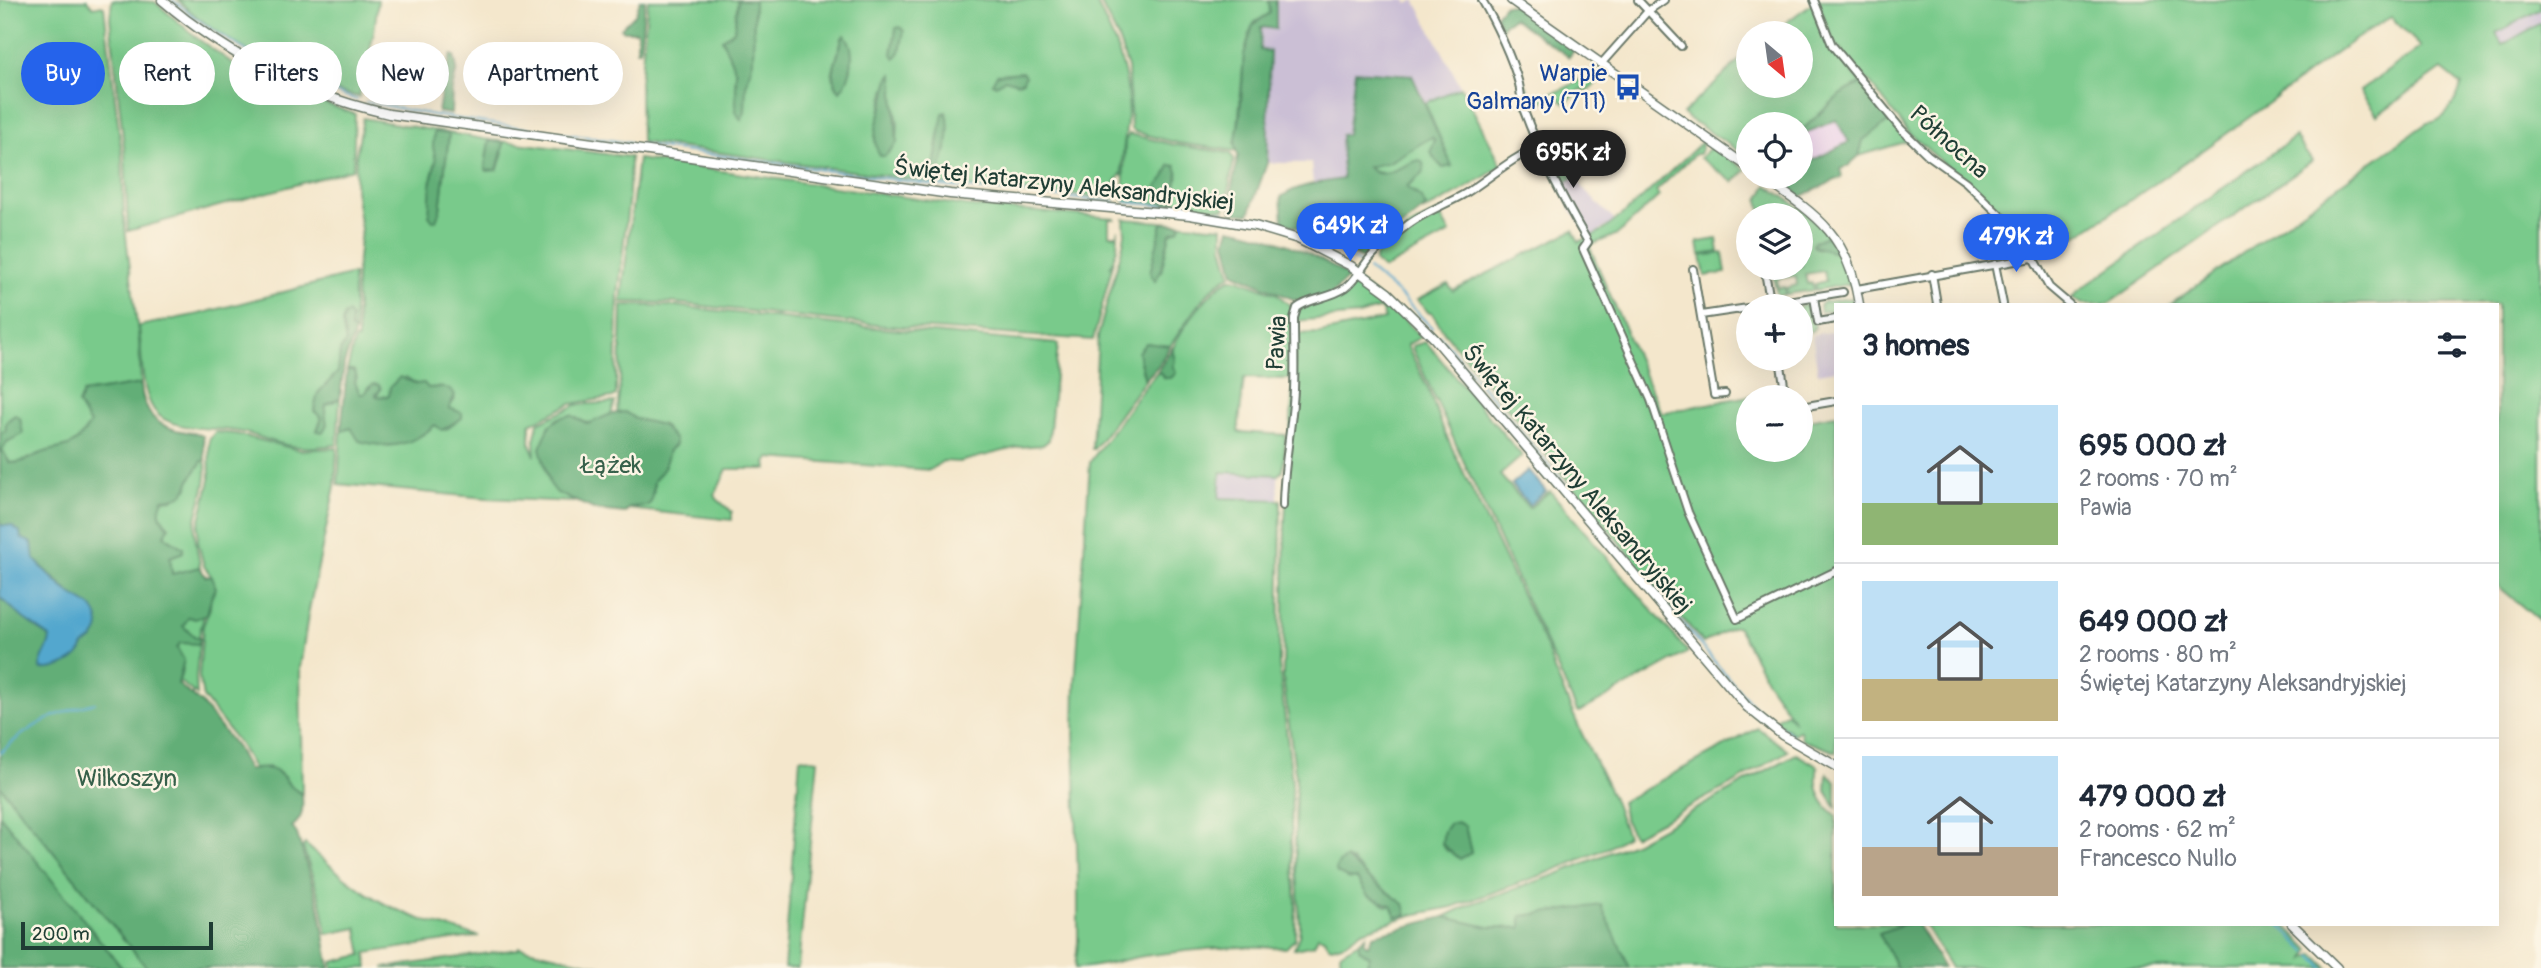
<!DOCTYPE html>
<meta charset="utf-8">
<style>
body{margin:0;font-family:Pangolin,sans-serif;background:#f6f6f7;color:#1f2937;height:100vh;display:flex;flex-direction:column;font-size:26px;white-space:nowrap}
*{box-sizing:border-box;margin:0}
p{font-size:23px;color:#747a83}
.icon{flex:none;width:38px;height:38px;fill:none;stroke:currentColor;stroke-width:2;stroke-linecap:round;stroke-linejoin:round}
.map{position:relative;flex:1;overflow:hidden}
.details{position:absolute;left:1834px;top:303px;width:665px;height:623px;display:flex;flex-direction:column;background:#fff;border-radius:0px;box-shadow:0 7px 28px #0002}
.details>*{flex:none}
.banner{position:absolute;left:21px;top:42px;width:665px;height:63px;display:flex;gap:14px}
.needle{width:46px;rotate:151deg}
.tools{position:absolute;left:1736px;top:21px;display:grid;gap:14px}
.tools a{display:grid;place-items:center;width:77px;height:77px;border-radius:50%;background:#fff;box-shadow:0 7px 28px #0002;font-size:35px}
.scale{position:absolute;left:21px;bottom:18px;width:192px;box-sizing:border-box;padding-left:7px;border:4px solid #1f3d34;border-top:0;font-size:19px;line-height:24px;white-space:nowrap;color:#1f3d34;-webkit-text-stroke:5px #fcf5e5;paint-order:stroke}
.price{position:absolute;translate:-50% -60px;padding:0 16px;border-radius:24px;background:#2563eb;color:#fff;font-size:23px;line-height:46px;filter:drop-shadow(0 2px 4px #0008)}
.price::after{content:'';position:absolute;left:50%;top:42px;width:21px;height:16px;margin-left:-10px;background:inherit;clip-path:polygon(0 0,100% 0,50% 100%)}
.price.current{background:#222;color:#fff}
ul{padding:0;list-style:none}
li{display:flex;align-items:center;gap:21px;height:175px;padding:0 28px}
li+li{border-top:2px solid #e0e1e3}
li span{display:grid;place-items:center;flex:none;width:196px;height:140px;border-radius:0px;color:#555}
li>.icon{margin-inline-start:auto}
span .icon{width:84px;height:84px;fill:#fffc;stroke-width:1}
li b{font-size:30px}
h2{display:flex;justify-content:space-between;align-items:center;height:84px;padding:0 28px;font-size:30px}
.tag{padding:0 24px;border-radius:32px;background:#fff;box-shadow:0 7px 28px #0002;font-size:24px;line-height:63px}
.tag.current{background:#2563eb;color:#fff}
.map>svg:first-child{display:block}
.built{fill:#ebd1eb}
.industrial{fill:#cbbfd5}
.green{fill:#79ca8b;stroke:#4c8460;stroke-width:2;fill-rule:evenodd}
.forest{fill:#62ae77;stroke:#407656;stroke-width:2}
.water{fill:#52a7ce;stroke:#387281;stroke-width:2}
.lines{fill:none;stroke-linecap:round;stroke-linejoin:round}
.stream{stroke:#52a7ce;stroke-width:2}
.minor-casing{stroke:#6a7869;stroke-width:10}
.tertiary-casing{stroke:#6a7869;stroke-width:11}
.minor{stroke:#fff;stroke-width:6}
.tertiary{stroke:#fff;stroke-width:8}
.labels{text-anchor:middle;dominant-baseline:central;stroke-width:5;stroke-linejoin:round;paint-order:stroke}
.transit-label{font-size:24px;fill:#164399;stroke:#fcf5e5;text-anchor:end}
.street-label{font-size:24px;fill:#1f3d34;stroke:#fcf5e5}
.park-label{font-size:24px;fill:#36604a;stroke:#fcf5e5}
</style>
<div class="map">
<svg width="2541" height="968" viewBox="0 0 2541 968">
<rect width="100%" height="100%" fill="#fcf5e5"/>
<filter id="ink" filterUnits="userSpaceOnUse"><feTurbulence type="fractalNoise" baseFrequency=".0143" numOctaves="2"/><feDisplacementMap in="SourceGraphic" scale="14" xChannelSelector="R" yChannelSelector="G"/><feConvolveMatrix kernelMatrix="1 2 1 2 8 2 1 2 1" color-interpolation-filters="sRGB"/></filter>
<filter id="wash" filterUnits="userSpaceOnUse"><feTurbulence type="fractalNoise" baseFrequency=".00686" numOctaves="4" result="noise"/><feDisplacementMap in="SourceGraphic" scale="28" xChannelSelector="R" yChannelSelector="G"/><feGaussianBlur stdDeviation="1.57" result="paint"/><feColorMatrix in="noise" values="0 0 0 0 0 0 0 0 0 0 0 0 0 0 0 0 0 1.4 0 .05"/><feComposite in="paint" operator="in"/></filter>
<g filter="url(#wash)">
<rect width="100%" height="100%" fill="#f4e7cc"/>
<polygon class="built" points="1836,120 1850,142 1801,166 1801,135"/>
<g class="industrial">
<polygon points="1276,0 1406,0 1408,4 1415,0 1461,87 1425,103 1412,75 1347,134 1341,135 1343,179 1313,183 1311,163 1267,163 1270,51 1260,50 1261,27 1276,28"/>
<polygon points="2541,9 2541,23 2502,45 2496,33"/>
<polygon points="1577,176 1582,187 1615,221 1589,237 1569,207 1559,185"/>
<polygon points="1836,331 1836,370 1818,373 1812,335"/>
<polygon points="1221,472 1278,475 1278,500 1219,499"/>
</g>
<g class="green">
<path d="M0,0H87L93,7L102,5L104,7L122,156L124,220L139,341L141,384L83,393L78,404L90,424C69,456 64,443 37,455C26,460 22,463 10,463L2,450L7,442L15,439L6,430L0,434Z"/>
<polygon points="112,0 155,2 198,39 238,67 281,88 355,114 353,169 128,231 125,155 110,18"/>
<path d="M178,0H378L374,32L359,97C302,85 220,41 178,0Z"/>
<path d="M648,0H738L734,31L722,39L736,72L735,84L746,86L753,60L754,0H1095C1114,38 1133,77 1127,121C1125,141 1121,157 1122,176L1121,174L1115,183L1117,198L975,188L641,142L640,83ZM842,38L849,42L851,70L836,88L832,75ZM890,75L898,124L897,143L875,141C878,119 883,97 890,75ZM941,123C946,145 944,155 938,178L932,180Z"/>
<polygon points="1099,0 1269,0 1270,13 1255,22 1251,29 1244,55 1236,151 1178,143 1135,132 1131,129 1128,68 1117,36"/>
<path d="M1817,0H2541V9L2496,33L2502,45L2541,23V622L2497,585V304H2171L2427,123C2447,122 2455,101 2462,85L2442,69L2377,115L2360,91L2421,47L2391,17C2342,45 2297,83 2251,116C2184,165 2114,212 2043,257L2020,228L2012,224L1908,132L1871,84L1834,43Z"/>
<polygon points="1812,3 1831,50 1862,83 1841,94 1801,131 1801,124 1748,124 1748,157 1682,114 1748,52 1748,86 1801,86 1801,33 1772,33"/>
<path d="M1601,68L1607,74L1587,91L1581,89L1565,103L1556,97L1526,106L1521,83L1524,81L1532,99C1554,93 1573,87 1591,72L1595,75Z"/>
<path d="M1461,87L1502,166L1458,193L1422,212L1426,207L1416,193L1406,188L1424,172L1415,161C1400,169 1385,178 1369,169L1368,166L1389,162L1431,137L1435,140C1431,152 1433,159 1443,168L1452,166L1425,103Z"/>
<path d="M363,118L484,139L630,157L629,195L618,295L616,395L613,397L570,404L530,424V444L535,456L534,441L538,423L576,405L615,402L611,414C593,424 589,427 571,415L541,447C548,479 546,487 575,502L486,498L338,484L341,431L351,428C376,455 409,448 435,425L446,430L461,418L462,414L449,408L455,399C445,390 441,386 428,388L424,383L417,384L406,377L390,396L376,397L381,389L379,385L368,387L364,394H360L355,383L357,377L353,370H347L355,339L358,340L356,278L361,229L355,189L356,156ZM434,132L449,135L440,210L431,181L436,161ZM489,141L503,152L498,169L485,166Z"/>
<polygon points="1891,120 1908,141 1859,156 1863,140"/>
<path d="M1129,134L1175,145L1230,153L1234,159L1225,209L1123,200L1125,141ZM1176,166L1178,172L1174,197L1157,187Z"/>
<polygon points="1541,136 1553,152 1567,156 1577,176 1559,185 1544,152"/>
<polygon points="2295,137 2312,161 2108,304 2083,304 2072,298 2077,292"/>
<polygon points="1704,140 1699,154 1695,154 1656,191 1659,196 1618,234 1589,246 1661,413 1780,390 1782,397 1748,397 1748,450 1801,450 1801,421 1836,415 1836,752 1802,740 1800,730 1794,734 1774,720 1786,713 1795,722 1768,683 1738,627 1733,627 1703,643 1444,332 1432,313 1429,313 1417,300 1448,284 1453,291 1573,230 1579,242 1604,230 1640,200"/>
<polygon points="1712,146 1746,170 1733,182 1700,158"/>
<polygon points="638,159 967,206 1115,218 1115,219 1109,219 1109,235 1117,235 1118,229 1117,249 1110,267 1114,260 1093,340 886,326 676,303 621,302"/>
<path d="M1767,185C1789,201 1815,215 1830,238L1826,236L1813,243L1816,248L1828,251L1836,246L1850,284L1816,290L1815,284L1826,281L1824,271L1805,274L1807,284L1812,283L1814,290L1787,294L1786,288L1797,285L1796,276L1777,279L1778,288L1784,287L1785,295H1777L1772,271L1802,266L1801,215H1791L1789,212L1762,215L1759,200Z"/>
<polygon points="1438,212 1450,233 1384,269 1375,262 1375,256 1409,227"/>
<path d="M1124,219L1223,227V246L1231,275C1203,289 1188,321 1170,346L1146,343L1139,359L1145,380L1094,449H1092L1098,336L1123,245L1125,234ZM1162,223L1180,224L1179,229L1170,233L1161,271L1160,235Z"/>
<polygon points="1717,239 1719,252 1700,255 1698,242"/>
<polygon points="1723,253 1726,273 1705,276 1701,256"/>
<path d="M353,274L355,331L352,329L344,316L342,323L346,342L340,351L339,372L318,393L314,411L322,418L317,430L323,432L326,405L340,398L337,445C324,446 311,448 299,447C277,446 258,434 236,431C213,427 169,432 154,410C140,390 142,351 139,326L199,314Z"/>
<path d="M1230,279H1238L1277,294L1291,306V379L1244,378L1238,432L1286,435L1283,470L1278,475L1221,472L1219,498L1281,500L1279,665L1292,782L1291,842L1296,902L1295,939L1286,948C1240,944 1191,950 1144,956C1118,960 1102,968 1075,968L1078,942V885L1074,734L1075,686L1090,462L1142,390L1157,372L1161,373L1162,376L1175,369L1173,367C1173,361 1171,351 1174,346C1182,327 1212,287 1230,279Z"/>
<path d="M1358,282L1384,302L1392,312L1395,310L1421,337L1407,345L1428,389L1445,433L1548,651L1554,670L1581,732L1612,796L1627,836L1610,847L1545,874L1452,907L1412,915L1362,931L1345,943L1332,947L1329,946L1324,938L1318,936L1314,945L1295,949H1294L1299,936L1300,926L1295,838L1296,779L1283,678L1285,522L1296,334L1320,333L1385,319L1381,308L1359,315L1296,321L1297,313L1304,305L1337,296ZM1465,826L1471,853L1447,851L1442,844L1444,831ZM1352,861L1367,877L1404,904L1393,908L1391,905L1387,906L1363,888L1357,879L1347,878Z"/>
<polygon points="1852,298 1853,304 1836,304 1836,310 1821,312 1820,306 1823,302"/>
<polygon points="622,305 676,306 843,325 1058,344 1049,440 1043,445 1019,447 959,462 943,461 930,470 769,458 766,462 767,469 727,469 715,495 717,499 732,512 732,520 628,509 640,507 654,492 654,481 664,468 669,450 675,445 675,440 662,425 635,419 625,412 617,413 620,385"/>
<polygon points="1808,305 1812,308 1815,327 1812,331 1801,333 1801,328 1804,327 1799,306"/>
<polygon points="1426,342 1522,456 1500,475 1529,508 1550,491 1688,652 1580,712 1577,711 1413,350 1412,346"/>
<polygon points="215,432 236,434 299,450 337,448 335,486 308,615 300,668 302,794 291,789 285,778 276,770 269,767 253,768 240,745 203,697 199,677 203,626 210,608 212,577 204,566 198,542 198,527 210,480 209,440"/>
<path d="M205,460C210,485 197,503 195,527C194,542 199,554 200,567L172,574L170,557L183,552V548L164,535L169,527C160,517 157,512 162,500L174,499L188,488L189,480L202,461Z"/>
<path d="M203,615L204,616L198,639L183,626C184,616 194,616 203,615Z"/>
<polygon points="190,642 199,644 196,677 197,695 179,681 183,669 176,649 180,643"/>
<polygon points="1758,728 1788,751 1738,781 1633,836 1625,821 1621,802"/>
<path d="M1796,754L1818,766C1814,786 1820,803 1836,815V924H1903L1880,933L1897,968H1630L1627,963L1521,917L1522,928L1488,927L1444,917L1471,904L1555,875L1636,842Z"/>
<polygon points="800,758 818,760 798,968 784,968"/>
<polygon points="1827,773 1836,781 1836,807 1826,791"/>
<polygon points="0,786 147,968 122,968 0,815"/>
<path d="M305,844C330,865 357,890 387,905C417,920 448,928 479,936L366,953L368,968H333L332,962L362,955L357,928L327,934L322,906L303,847Z"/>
<polygon points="1924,924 2284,924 2310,950 2306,959 2314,954 2328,968 1951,968"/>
<polygon points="1359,942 1359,949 1370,956 1365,968 1341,968 1340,953"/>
<polygon points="519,947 609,968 383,968 518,949"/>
</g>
<g class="forest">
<polygon points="640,0 645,0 640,50 637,50 637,31 624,31 621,28 636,13"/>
<polygon points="738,0 754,0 753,60 746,86 745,112 741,120 736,112 736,72 722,39 734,31"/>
<polygon points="1269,0 1276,0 1276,29 1261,27 1260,50 1270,51 1267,163 1249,214 1232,212 1231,193 1238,156 1235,144 1240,117 1244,55 1253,25 1270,13"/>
<polygon points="1505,4 1513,5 1575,49 1569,57 1513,18 1504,24 1501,30 1496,15"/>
<polygon points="900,27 904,31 900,52 895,58 892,54 896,28"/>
<path d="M845,35C857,49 852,78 840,91C826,73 839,59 842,38Z"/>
<polygon points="451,55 454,56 457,69 452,90 451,114 438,112 441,93"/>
<path d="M1355,71L1412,75L1452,166L1443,168L1433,157L1431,151L1435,140L1432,137L1389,162L1368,167C1382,184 1403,163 1420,160L1423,163L1424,172L1406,187L1421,198L1426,207L1362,259L1306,230L1283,222L1281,197C1297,185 1322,182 1343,179L1341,135L1347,134Z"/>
<polygon points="1022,72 1025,76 1023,81 1018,83 1005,79 996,85 992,83 997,74"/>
<path d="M893,74L897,143L885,156H880C868,137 881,113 886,95C888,86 887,79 893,74Z"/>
<polygon points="1862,83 1891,120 1863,140 1859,156 1848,166 1840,169 1842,177 1800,197 1778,178 1801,177 1801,166 1849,142 1836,120 1801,135 1801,131 1841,94"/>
<path d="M946,112C954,131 943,159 938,178L932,180L943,113Z"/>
<polygon points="434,132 449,134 440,210 436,220 433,221 429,216 431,181 436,161 433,147"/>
<polygon points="489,141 504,143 497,170 487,171 485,167"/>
<polygon points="1170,165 1176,166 1178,172 1174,202 1162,202 1157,187 1165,177"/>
<polygon points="1162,223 1181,224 1179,229 1170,233 1161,271 1155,281 1150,273"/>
<path d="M1230,228C1272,236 1314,253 1349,277L1332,294L1320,299L1297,301L1234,273L1226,242Z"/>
<polygon points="1828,236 1836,249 1833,252 1813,246 1814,241"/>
<polygon points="348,313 351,317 351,329 355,331 344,364 340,398 326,405 325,412 327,424 323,432 317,431 322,418 314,411 318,393 338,372 340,351 346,342 342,323 344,316"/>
<polygon points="1146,343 1170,346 1158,366 1145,380 1138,352"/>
<polygon points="1172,348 1175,361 1173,367 1176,373 1171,378 1164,378 1161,373 1157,372"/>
<path d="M347,370H353L356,373L355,383L360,394H364L373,384L379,385L381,389L376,394V397L389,396L390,387L400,377L417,384L424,383L428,388C438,387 450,386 455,395L449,408L462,413V418L442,430L435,425C410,447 391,449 359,441L351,428L341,431Z"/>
<path d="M141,384C143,414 157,428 187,432C194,433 196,432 203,436L205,460L202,461C198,467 192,475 189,482C183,499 179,497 163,499C157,512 159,518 169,527L164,536L183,548V552L170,557L172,574L200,567L205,576L212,577L216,588L211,598L207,615L195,619L189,617L183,626L196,638H200L199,644L180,643L177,648L184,660L178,684L201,703L237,748L248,769C291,765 275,780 302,794C303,809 304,817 292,827L297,834L319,906L330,968H147L0,786V597L23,618L50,637C50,650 40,657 40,669L84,645L92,608L71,594L34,559L32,543L20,538L12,526L0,525V434L6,430C4,422 9,419 15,415L20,418L23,434L7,442L2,450L10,463C22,463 26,460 37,455C64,443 69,456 90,424L78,404L83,393Z"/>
<polygon points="625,412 636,419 662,425 675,440 675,445 669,450 664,468 654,481 651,502 647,506 630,507 625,513 596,510 557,493 550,484 540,448 550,425 559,418 571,415 588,424 611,414"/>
<polygon points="0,815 122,968 0,968"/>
<polygon points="1457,822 1465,826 1471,853 1460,859 1442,844 1444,831 1449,824"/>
<polygon points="1346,858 1367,877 1404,904 1407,915 1396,917 1391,905 1368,896 1357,879 1347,878 1337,873 1336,870 1338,864"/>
<polygon points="1601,905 1630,968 1365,968 1370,956 1359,949 1359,942 1366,936 1364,943 1368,945 1373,935 1444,917 1488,927 1521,928 1521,916"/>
<polygon points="1903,924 1917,924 1944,968 1897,968 1879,933"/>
</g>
<g class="water">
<polygon points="1528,470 1546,491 1529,505 1512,484"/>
<path d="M0,525L12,526L20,532L21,538L32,543L34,559C45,571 58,584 71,594C78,599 88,602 93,609C104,624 99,638 84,645C80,661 55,671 40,669C40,657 50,649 50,637L23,618L0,597Z"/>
</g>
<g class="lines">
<g class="stream">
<path d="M172,0C226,44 290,78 357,100"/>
<polyline points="366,102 439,116 630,143"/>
<polyline points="640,145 941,186 1115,202"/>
<polyline points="1125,202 1224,212"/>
<polyline points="1282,225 1316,239 1359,263"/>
<polyline points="1368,269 1400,295 1432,328"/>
<polyline points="1439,335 1741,693 1759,711 1792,735"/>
<path d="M0,753C30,725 54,713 95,703"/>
<polyline points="2279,924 2307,952"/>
<polyline points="2312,956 2324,968"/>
</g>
</g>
</g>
<g filter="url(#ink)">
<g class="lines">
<g class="minor-casing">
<g id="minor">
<path d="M1482,0C1495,22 1513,60 1519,84C1521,93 1521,102 1524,111C1541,157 1563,199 1588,242L1583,249L1651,400L1688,512L1737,619L1836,571"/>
<polyline points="1638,0 1681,46"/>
<polyline points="1814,0 1832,45 1901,129 1928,155 1966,182 2014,229 2024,241 2049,287 2069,304"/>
<polyline points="1601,64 1648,11 1664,0"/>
<polyline points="1995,264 2003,304"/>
<polyline points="1693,269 1714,395 1725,394"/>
<polyline points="1765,272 1771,306"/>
<polyline points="1932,274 1937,304"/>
<polyline points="1857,289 2032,258"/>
<polyline points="1814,297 1818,322 1836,319"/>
<polyline points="1757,306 1843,292"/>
<polyline points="1701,315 1748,308"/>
<polyline points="1780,359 1786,397"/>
<polyline points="1801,407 1836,401"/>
<path d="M1283,506C1283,467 1292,429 1294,390C1295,366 1294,342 1294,318L1297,308C1309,298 1329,299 1345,288C1356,280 1361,269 1369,259C1379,247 1393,236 1405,227C1423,212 1446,205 1466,193C1490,178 1511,158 1538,147"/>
</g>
</g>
<g class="tertiary-casing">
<g id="tertiary">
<path d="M162,0C229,57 304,95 389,114L950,194L1190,215L1255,226L1298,239L1351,266L1388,293L1434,338L1747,707L1782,735L1836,766"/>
<polyline points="1511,0 1748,167"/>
<path d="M1762,177C1817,215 1848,234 1859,304"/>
<polyline points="2292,924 2337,968"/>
</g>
</g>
<use href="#minor" class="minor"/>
<use href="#tertiary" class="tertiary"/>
</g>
</g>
<defs>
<g id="bus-bare" transform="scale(2.1)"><path d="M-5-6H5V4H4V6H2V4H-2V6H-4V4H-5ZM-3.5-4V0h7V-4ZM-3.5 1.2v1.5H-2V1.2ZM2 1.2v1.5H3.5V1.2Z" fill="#1a4fb4" stroke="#fcf5e5" stroke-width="2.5" paint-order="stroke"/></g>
</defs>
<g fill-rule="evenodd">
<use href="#bus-bare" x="1628" y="87"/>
</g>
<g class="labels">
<g class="transit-label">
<text x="1607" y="73">Warpie<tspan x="1607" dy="28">Galmany (711)</tspan></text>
</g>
<g class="street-label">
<text transform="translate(1949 142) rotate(42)">Północna</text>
<text transform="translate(1064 185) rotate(6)">Świętej Katarzyny Aleksandryjskiej</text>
<text transform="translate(1277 343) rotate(-86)">Pawia</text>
<text transform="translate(1577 479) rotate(50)">Świętej Katarzyny Aleksandryjskiej</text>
</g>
<g class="park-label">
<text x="611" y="465">Łążek</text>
<text x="127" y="778">Wilkoszyn</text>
</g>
</g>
</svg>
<div class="tools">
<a><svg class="needle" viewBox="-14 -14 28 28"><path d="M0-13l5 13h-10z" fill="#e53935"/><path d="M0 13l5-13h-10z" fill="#747a83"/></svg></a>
<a><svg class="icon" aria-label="locate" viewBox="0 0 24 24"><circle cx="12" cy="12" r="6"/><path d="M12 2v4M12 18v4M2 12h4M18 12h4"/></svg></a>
<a><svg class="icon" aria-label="layers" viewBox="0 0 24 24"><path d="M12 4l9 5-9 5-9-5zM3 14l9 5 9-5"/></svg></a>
<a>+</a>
<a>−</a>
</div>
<div class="scale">200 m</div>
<b class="price current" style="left:1573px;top:190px">695K zł</b>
<b class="price" style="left:1350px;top:263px">649K zł</b>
<b class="price" style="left:2016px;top:274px">479K zł</b>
<div class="banner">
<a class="tag current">Buy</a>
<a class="tag">Rent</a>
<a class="tag">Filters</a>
<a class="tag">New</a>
<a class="tag">Apartment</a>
</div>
<section class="details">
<h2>3 homes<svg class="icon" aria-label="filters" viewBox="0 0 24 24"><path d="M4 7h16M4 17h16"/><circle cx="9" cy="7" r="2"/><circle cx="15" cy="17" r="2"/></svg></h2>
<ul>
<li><span style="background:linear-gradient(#bfe0f5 70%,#8fb573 0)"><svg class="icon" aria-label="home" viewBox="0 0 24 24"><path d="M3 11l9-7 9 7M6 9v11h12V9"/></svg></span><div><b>695 000 zł</b><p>2 rooms · 70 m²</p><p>Pawia</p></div></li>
<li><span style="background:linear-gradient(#bfe0f5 70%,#c2b280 0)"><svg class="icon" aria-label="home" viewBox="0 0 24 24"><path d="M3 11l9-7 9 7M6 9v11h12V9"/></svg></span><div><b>649 000 zł</b><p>2 rooms · 80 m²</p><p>Świętej Katarzyny Aleksandryjskiej</p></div></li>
<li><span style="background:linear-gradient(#bfe0f5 65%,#b9a48a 0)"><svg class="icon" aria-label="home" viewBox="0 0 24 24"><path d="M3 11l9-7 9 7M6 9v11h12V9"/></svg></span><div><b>479 000 zł</b><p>2 rooms · 62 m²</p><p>Francesco Nullo</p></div></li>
</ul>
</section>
</div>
